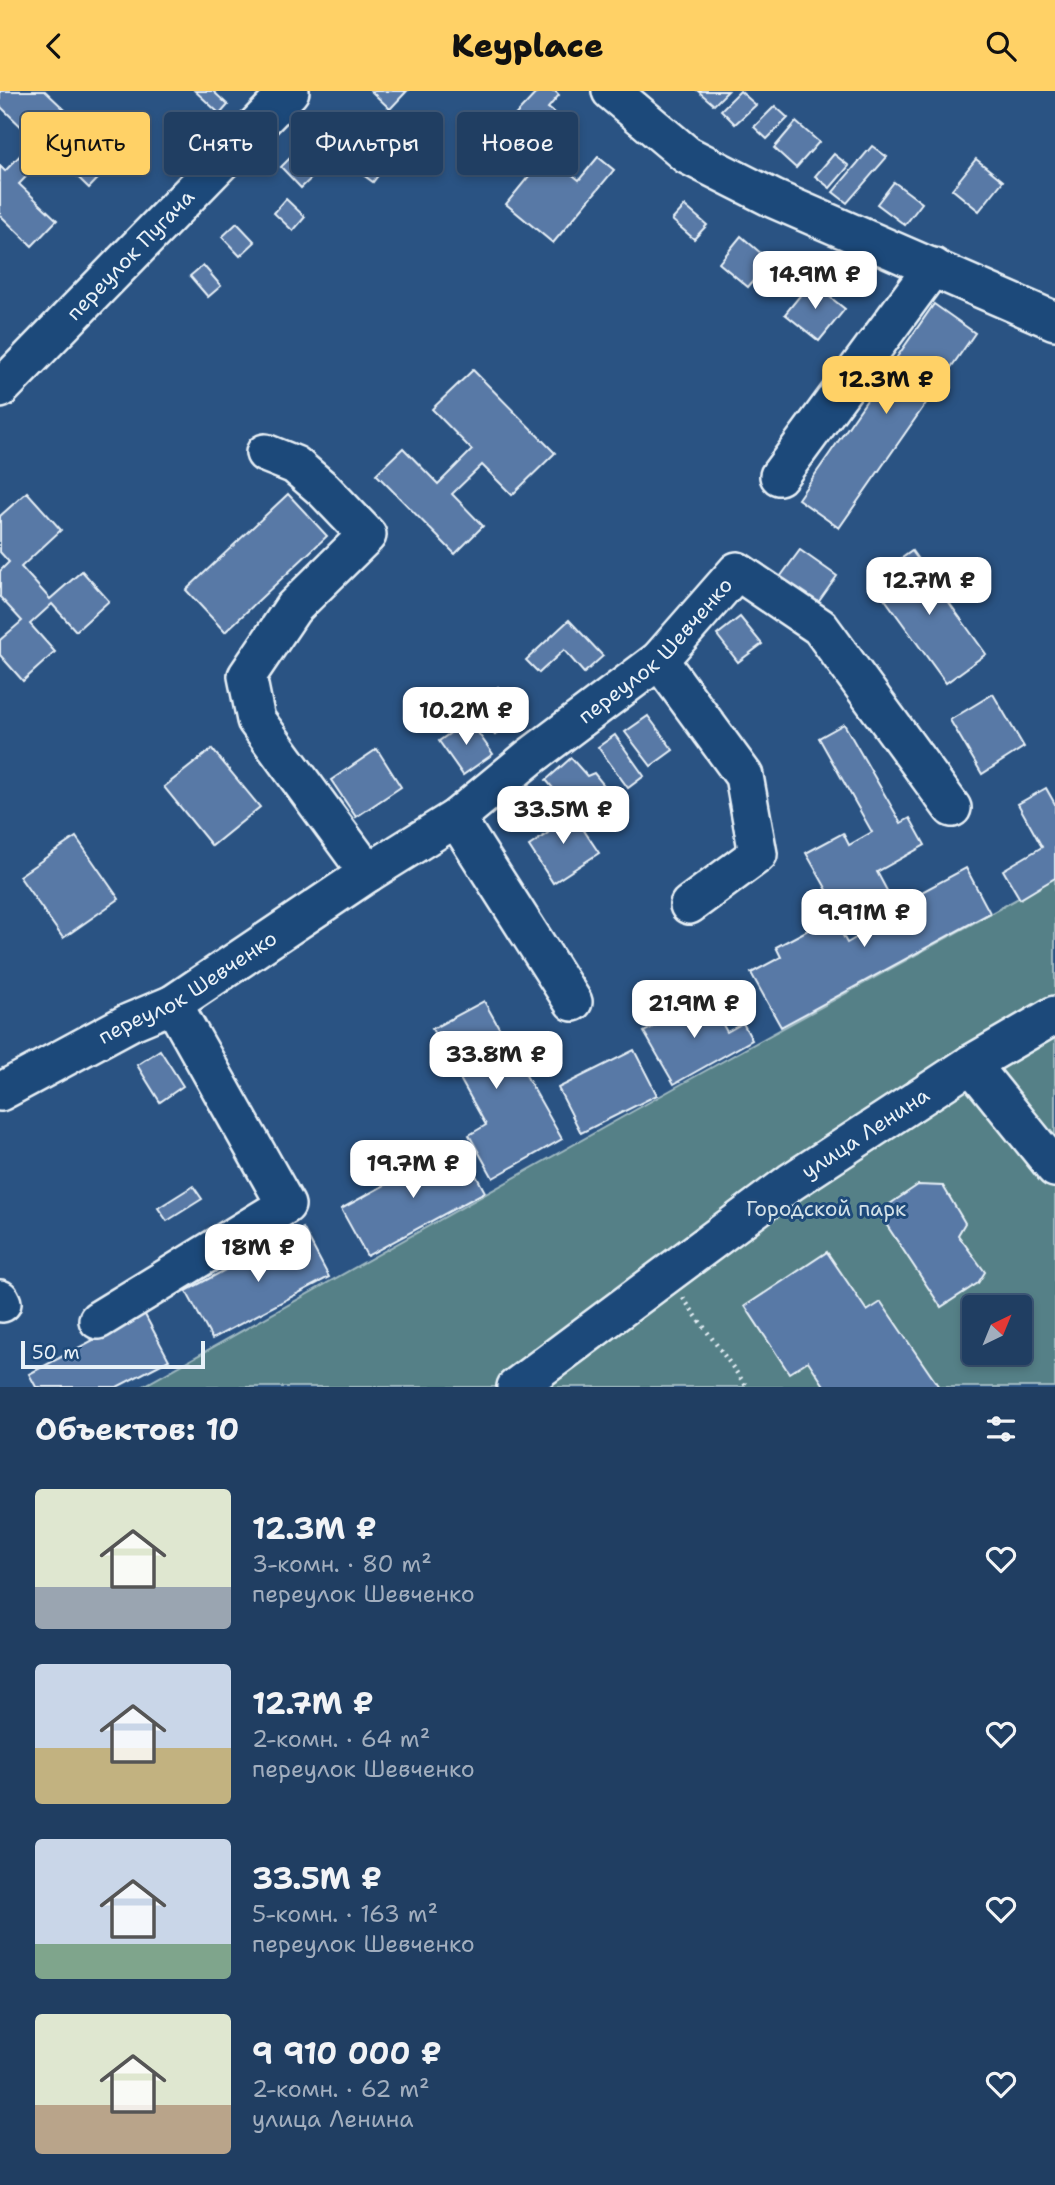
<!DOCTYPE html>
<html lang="ru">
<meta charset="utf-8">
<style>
body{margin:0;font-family:"Shantell Sans",sans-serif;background:#284568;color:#f1f3f6;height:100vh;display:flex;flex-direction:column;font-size:26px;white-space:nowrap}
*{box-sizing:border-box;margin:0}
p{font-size:23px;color:#a2aebe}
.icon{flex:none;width:38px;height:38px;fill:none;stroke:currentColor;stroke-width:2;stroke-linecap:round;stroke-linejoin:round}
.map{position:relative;height:1296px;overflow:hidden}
.panel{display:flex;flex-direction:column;background:#203e62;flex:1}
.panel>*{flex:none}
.hud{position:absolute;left:21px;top:21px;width:700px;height:63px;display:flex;gap:14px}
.needle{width:46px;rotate:43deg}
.controls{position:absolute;left:962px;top:1204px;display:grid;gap:14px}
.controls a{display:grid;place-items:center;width:70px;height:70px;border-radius:7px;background:#203e62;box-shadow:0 4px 10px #0003,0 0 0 2px #3d5777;font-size:35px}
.scale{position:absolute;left:21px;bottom:18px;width:184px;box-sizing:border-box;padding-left:7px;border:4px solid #e8f1f8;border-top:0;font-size:19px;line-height:24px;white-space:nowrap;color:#e8f1f8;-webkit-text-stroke:5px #1f4a7a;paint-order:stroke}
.price{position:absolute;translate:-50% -60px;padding:0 16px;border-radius:14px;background:#fff;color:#222;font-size:23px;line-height:46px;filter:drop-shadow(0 2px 4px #0008)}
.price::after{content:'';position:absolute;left:50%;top:42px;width:21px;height:16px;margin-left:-10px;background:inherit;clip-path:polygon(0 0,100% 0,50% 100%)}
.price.active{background:#ffd166;color:#111}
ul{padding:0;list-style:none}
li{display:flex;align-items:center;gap:21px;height:175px;padding:0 35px}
li span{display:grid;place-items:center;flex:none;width:196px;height:140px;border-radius:7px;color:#555}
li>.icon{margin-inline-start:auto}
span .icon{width:84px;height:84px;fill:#fffc;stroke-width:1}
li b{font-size:30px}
h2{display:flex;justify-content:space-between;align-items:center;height:84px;padding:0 35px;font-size:30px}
.pill{padding:0 24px;border-radius:7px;background:#203e62;box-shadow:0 4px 10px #0003,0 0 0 2px #3d5777;font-size:24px;line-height:63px}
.pill.active{background:#ffd166;color:#111}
header{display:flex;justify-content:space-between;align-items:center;height:91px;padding:0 35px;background:#ffd166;color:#111;font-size:32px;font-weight:800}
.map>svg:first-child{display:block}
.green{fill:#558087;stroke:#9eb8c0;stroke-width:2;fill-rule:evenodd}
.building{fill:#5879a6;stroke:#e8f1f8;stroke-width:2}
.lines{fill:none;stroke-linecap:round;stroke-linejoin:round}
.minor-casing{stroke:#e8f1f8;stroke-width:42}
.path{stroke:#e8f1f8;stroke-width:4.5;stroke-dasharray:2 5;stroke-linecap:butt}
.minor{stroke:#1f4a7a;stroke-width:37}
.labels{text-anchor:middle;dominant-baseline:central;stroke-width:6;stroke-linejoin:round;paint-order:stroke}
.street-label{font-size:21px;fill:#e8f1f8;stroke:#1f4a7a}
.park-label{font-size:21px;fill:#d2e0e7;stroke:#1f4a7a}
</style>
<header><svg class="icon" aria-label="back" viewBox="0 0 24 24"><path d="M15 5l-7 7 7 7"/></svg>Keyplace<svg class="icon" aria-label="search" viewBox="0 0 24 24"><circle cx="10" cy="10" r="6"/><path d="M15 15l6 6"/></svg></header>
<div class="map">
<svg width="1055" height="1296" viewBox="0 0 1055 1296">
<rect width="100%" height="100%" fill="#2a5383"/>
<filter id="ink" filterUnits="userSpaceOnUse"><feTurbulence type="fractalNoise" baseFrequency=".0143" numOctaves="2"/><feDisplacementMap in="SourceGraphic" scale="14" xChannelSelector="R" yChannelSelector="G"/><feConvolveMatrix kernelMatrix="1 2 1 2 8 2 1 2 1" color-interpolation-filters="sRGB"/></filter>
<g filter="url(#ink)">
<path class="green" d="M1055,787V1296H142L678,995ZM975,1216H1020V1262H975Z"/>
<g class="building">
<polygon points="0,0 45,0 117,68 89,97 51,60 19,93 57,129 32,155 0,124 0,75 5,80 35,49 0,15"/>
<polygon points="195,0 213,0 228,14 220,23"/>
<polygon points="371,0 407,0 390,18"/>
<polygon points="538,0 555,0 559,4 548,17 556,23 527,54 506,34"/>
<polygon points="698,0 728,0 714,14"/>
<polygon points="740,0 756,14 735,33 721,19"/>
<polygon points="775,15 788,27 767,48 754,36"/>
<polygon points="796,31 819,51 796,77 774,57"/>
<polygon points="339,40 386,74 373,91 326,57"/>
<polygon points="872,55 887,66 847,112 833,101"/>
<polygon points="298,59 319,80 301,97 281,76"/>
<polygon points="547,63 579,89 598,66 614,79 553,152 506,113"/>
<polygon points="834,63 849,75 830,97 815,85"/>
<polygon points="976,68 1003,90 979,120 952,98"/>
<polygon points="894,91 922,112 905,134 877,113"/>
<polygon points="286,108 305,126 293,140 274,122"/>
<polygon points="685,115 707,134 694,148 672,129"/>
<polygon points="237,132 255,151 240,165 222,146"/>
<polygon points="741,145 770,170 748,196 719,172"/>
<polygon points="203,174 221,195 208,206 190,185"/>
<polygon points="811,191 845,218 819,250 785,223"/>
<polygon points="934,213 975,242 839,437 798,408"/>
<polygon points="473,279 555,362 512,404 482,374 452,403 483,435 455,463 376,383 403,357 438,393 472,359 432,318"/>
<polygon points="27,401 61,439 21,476 50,508 82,480 109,510 76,540 52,513 30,533 55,561 23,590 0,564 0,549 22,530 0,506 0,480 9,471 0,461 0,425"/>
<polygon points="288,403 327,445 225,541 186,499"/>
<polygon points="800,459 837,485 812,520 775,493"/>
<polygon points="912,460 986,563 946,592 871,489"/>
<polygon points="740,526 762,553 738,571 717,544"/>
<polygon points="569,529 603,565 584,582 564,559 539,582 526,569"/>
<polygon points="498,596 520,621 495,644 472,620"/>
<polygon points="993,603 1024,656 982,683 950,629"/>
<polygon points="648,625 673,659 651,675 625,641"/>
<polygon points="469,629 493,663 463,684 439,650"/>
<polygon points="844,633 901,732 910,727 925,754 877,781 892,809 847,834 806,762 843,742 849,754 872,741 819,647"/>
<polygon points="615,644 644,685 628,697 598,656"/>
<polygon points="212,658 260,716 212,755 164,696"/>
<polygon points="377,658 401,696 356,726 331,689"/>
<polygon points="571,667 587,685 594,682 607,698 576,724 546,689"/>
<polygon points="1046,697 1055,713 1055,787 1020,808 1003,779 1042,756 1018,713"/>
<polygon points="569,717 599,762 553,792 529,755 548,742 543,734"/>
<polygon points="76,746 119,808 63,847 19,785"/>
<polygon points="966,777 990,822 781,936 751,882 781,866 776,856 823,831 837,834 847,852 906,818 905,810"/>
<polygon points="707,906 727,941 743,932 752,949 674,993 644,941"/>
<polygon points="484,910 562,1048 493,1087 469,1044 486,1034 432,938"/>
<polygon points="160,959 183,995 160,1011 137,974"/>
<polygon points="634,959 657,1004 581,1042 558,997"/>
<polygon points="459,1053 485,1101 367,1165 341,1118"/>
<polygon points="918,1094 943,1095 965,1132 958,1144 985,1181 978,1192 941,1216 878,1121"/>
<polygon points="193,1095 202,1108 167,1130 158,1117"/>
<polygon points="303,1137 329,1186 212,1248 186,1200"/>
<polygon points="827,1161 867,1220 881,1211 939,1296 825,1296 808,1270 789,1282 745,1215"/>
<polygon points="144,1222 169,1269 117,1296 36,1296 29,1283"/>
</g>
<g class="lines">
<g class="minor-casing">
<g id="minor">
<polyline points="611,0 687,64 774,108 1055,230"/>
<path id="s1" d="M0,298L290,0"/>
<polyline points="265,362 295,374 324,399 367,444 293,517 247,585 256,629 368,782"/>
<polyline points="779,385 933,176"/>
<polyline points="659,569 744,685 758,763 689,814"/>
<polyline points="456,727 573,911"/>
<polyline points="971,973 1055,1077"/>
<path id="s2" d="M0,1001L130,931L173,913L368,782L456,727L530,666L659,569L737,480L820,536L952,717"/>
<polyline points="0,1208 2,1212"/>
<polyline points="98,1229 286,1114 173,913"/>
<path id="s3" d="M516,1296L791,1091L971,973L1055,924"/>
</g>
</g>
<polyline class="path" points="683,1207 747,1296"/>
<use href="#minor" class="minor"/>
</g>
</g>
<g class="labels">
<g class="street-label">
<text stroke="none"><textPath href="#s1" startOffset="187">переулок Пугача</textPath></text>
<text stroke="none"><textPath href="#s2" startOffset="794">переулок Шевченко</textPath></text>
<text stroke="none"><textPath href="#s2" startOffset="215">переулок Шевченко</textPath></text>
<text stroke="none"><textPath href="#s3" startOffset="432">улица Ленина</textPath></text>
</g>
<g class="park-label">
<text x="826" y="1118">Городской парк</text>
</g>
</g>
</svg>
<div class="controls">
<a><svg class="needle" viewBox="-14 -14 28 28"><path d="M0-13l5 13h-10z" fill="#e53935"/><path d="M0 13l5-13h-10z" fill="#a2aebe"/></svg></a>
</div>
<div class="scale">50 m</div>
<b class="price" style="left:815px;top:220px">14.9M ₽</b>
<b class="price active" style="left:886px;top:325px">12.3M ₽</b>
<b class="price" style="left:929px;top:526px">12.7M ₽</b>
<b class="price" style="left:466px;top:656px">10.2M ₽</b>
<b class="price" style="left:563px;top:755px">33.5M ₽</b>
<b class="price" style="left:864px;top:858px">9.91M ₽</b>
<b class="price" style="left:694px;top:949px">21.9M ₽</b>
<b class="price" style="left:496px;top:1000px">33.8M ₽</b>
<b class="price" style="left:413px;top:1109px">19.7M ₽</b>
<b class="price" style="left:258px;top:1193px">18M ₽</b>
<div class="hud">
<a class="pill active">Купить</a>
<a class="pill">Снять</a>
<a class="pill">Фильтры</a>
<a class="pill">Новое</a>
</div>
</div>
<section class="panel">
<h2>Объектов: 10<svg class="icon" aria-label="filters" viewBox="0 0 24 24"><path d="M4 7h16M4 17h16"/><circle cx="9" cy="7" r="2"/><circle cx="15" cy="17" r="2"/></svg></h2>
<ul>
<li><span style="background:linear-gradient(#dfe7d0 70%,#9aa5b1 0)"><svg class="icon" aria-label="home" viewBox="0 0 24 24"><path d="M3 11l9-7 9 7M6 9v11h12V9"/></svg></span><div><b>12.3M ₽</b><p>3-комн. · 80 m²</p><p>переулок Шевченко</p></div><svg class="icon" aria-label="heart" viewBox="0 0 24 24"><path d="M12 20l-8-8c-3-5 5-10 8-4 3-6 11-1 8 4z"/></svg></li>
<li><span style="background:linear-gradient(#c9d6e8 60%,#c2b280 0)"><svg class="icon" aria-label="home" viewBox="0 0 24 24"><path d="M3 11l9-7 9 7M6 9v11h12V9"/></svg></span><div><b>12.7M ₽</b><p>2-комн. · 64 m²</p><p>переулок Шевченко</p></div><svg class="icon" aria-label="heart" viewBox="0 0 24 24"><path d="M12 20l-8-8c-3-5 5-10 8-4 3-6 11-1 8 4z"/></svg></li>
<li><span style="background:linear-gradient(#c9d6e8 75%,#7fa58c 0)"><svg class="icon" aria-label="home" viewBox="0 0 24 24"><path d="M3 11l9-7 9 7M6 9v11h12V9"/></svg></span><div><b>33.5M ₽</b><p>5-комн. · 163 m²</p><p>переулок Шевченко</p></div><svg class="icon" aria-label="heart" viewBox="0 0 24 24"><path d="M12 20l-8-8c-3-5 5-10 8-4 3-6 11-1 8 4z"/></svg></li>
<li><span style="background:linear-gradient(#dfe7d0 65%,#b9a48a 0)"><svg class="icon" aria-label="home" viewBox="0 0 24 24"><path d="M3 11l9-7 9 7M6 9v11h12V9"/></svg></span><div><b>9 910 000 ₽</b><p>2-комн. · 62 m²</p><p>улица Ленина</p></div><svg class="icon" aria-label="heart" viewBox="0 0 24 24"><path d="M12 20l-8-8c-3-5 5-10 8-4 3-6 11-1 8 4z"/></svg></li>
</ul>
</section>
